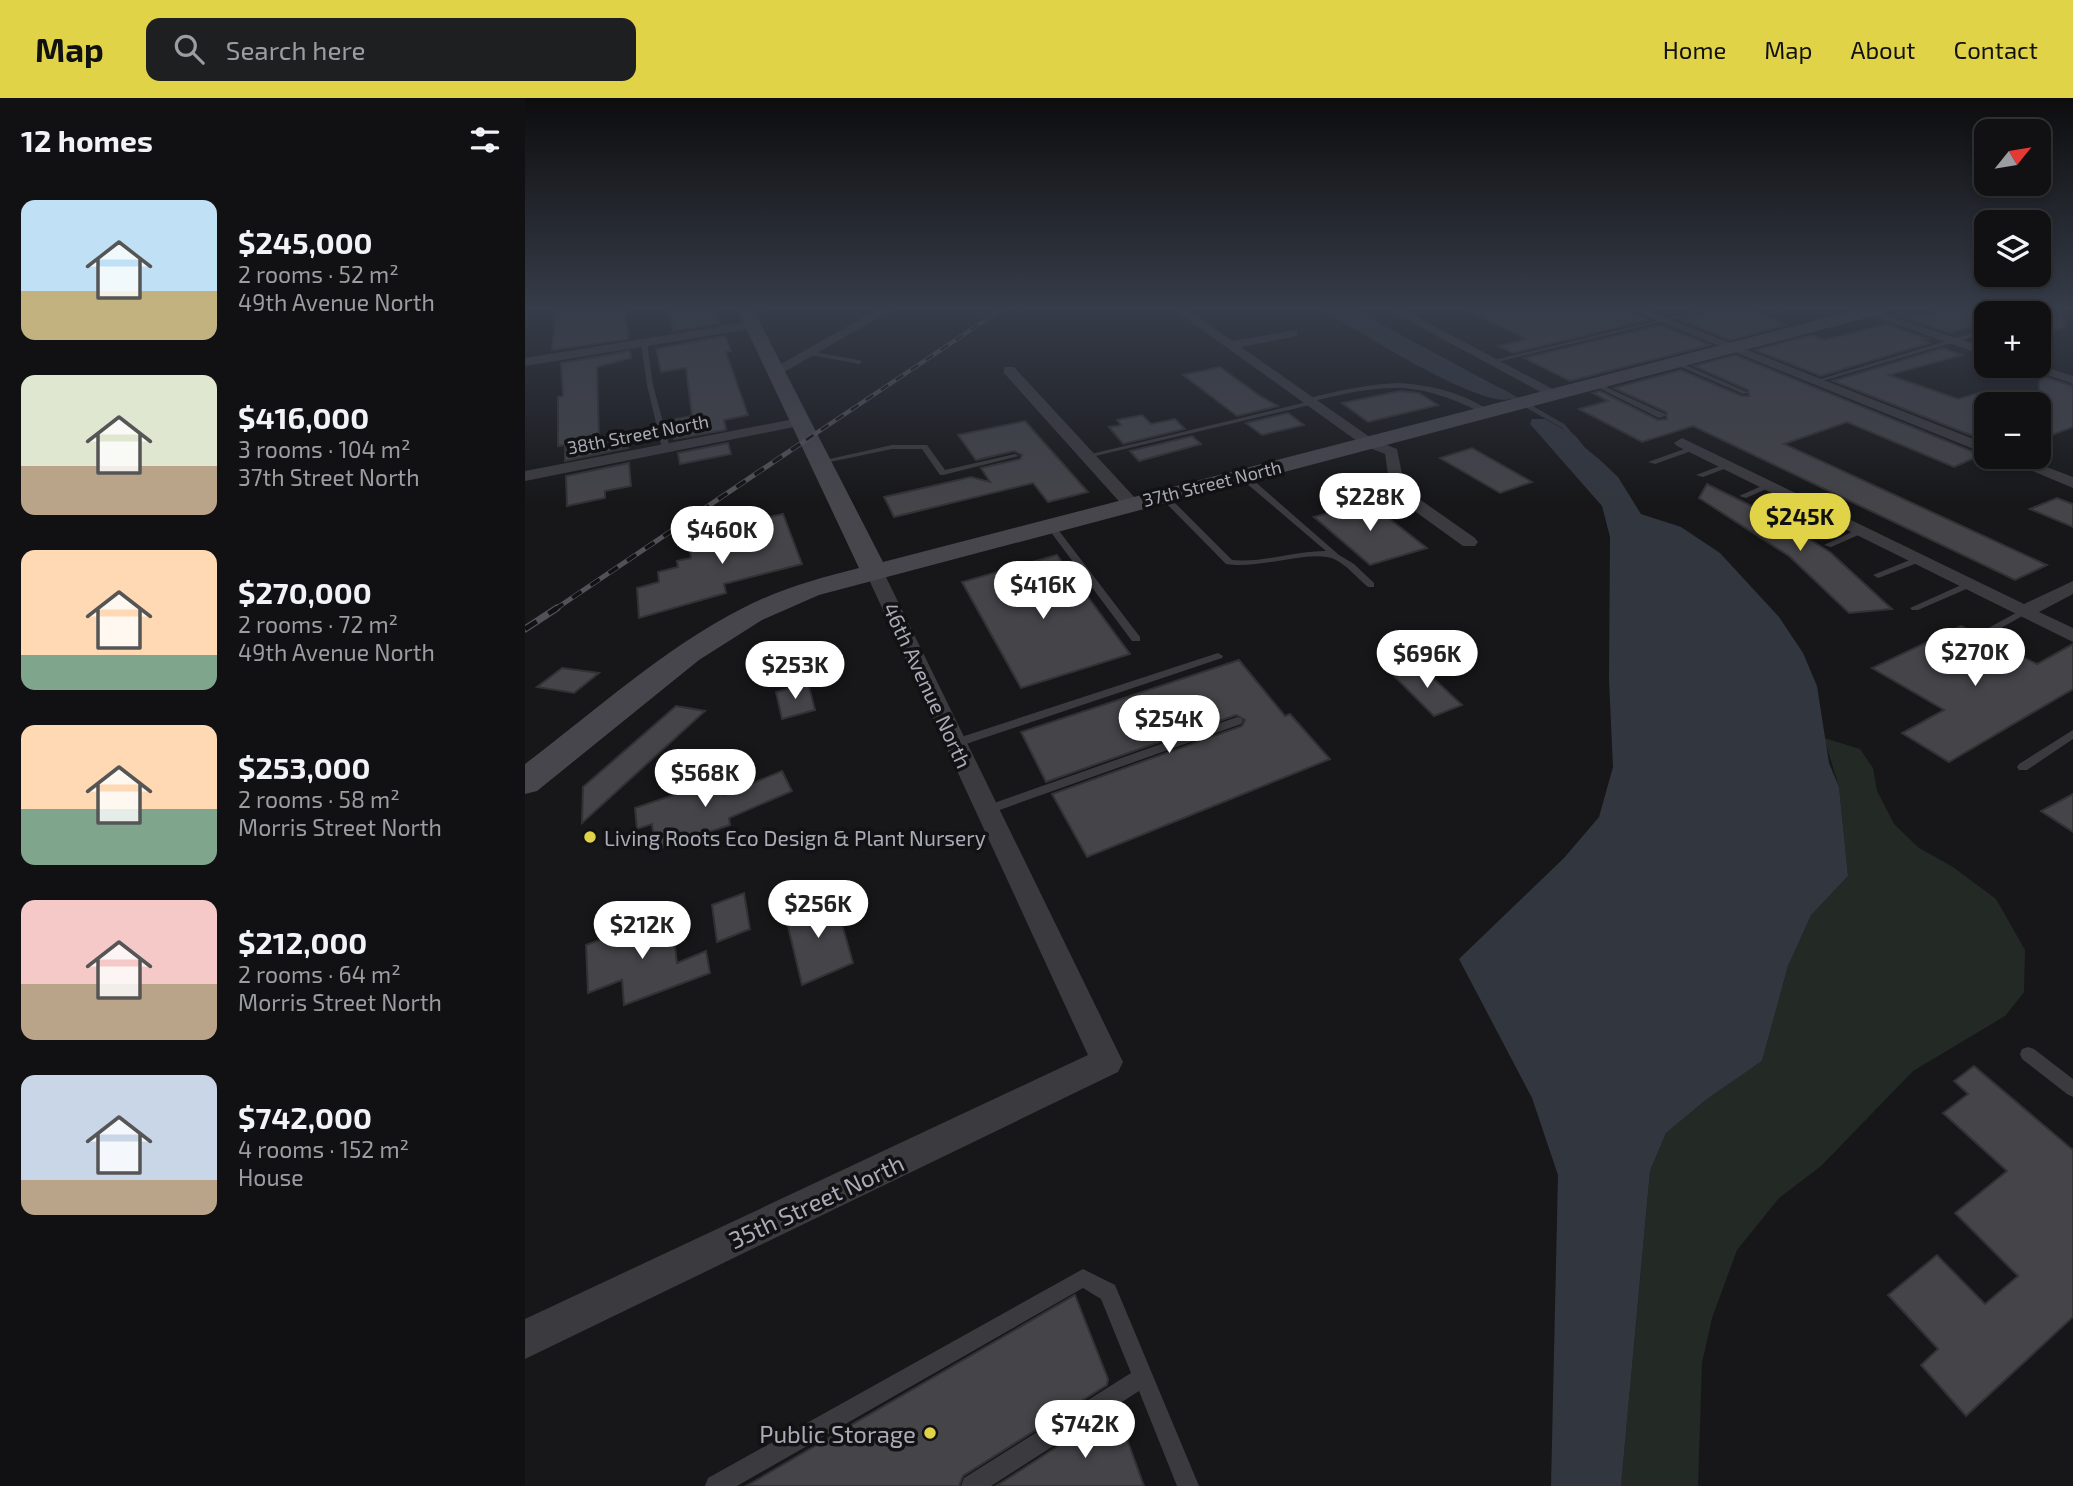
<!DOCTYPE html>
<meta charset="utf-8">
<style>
body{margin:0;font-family:"Exo 2",sans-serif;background:#1e1f21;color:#f1f3f6;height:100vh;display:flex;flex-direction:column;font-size:26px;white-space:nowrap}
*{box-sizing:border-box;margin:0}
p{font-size:23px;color:#9c9da0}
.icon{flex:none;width:38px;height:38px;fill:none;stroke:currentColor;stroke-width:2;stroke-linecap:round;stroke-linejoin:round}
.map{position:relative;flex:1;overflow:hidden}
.sheet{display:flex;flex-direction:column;background:#111113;width:525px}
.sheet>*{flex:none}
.needle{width:46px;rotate:60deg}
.buttons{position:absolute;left:1449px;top:21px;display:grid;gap:14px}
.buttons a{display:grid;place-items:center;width:77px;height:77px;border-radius:14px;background:#111113;box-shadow:0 4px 10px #0003,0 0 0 2px #303133;font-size:35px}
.price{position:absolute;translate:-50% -60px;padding:0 16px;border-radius:24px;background:#fff;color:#222;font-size:23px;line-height:46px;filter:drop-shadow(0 2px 4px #0008)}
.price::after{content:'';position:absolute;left:50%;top:42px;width:21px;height:16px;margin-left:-10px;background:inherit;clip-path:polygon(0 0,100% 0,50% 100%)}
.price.current{background:#e0d347;color:#111}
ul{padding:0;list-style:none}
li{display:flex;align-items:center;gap:21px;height:175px;padding:0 21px}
li span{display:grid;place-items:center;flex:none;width:196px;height:140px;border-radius:14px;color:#555}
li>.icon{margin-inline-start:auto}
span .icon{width:84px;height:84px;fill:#fffc;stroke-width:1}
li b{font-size:30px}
h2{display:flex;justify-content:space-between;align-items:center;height:84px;padding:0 21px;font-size:30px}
header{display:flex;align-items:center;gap:42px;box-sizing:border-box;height:98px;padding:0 35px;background:#e0d347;color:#111}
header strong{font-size:33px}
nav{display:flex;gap:38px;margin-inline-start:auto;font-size:24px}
.search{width:490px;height:63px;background:#1e1f21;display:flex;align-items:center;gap:18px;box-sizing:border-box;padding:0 24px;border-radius:14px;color:#9c9da0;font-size:26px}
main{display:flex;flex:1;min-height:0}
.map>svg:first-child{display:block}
.green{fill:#232a26}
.water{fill:#32363f}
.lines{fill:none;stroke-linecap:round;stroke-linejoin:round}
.stream-far1{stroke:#32363f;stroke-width:4.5}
.stream{stroke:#32363f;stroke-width:5}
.building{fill:#444449;stroke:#323134;stroke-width:2}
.lane{fill:#3b3a3f;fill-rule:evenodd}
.street{fill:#3b3a3f;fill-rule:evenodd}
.secondary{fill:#47464d;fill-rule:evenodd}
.rail-far2-casing{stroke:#525158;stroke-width:4.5}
.rail-far1-casing{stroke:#525158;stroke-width:5}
.rail-casing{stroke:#525158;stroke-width:7}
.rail-far2{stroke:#121214;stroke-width:2.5;stroke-dasharray:9;stroke-linecap:butt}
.rail-far1{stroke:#121214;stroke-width:3.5;stroke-dasharray:11;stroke-linecap:butt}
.rail{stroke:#121214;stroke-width:4.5;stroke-dasharray:14;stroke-linecap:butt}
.poi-dot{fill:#e0d347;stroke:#121214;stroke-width:2.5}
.labels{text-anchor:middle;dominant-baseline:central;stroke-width:7;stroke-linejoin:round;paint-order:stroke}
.far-street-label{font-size:18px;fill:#aaabb7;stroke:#121214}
.street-label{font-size:21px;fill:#aaabb7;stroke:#121214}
.poi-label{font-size:21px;fill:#aaabb7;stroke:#121214;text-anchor:start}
.near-street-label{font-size:24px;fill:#aaabb7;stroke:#121214}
.near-poi-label{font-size:24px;fill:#aaabb7;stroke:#121214;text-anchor:end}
</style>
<header>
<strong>Map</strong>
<div class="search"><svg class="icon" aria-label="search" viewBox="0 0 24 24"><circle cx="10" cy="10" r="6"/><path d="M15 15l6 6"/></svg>Search here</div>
<nav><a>Home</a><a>Map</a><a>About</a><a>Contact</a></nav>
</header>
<main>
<section class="sheet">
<h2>12 homes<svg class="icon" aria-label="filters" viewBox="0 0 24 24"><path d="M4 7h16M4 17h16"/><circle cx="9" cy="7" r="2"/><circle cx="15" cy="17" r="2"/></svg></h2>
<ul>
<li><span style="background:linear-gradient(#bfe0f5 65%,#c2b280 0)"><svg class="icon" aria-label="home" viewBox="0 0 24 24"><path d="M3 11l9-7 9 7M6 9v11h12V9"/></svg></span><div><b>$245,000</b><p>2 rooms · 52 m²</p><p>49th Avenue North</p></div></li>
<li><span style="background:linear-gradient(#dfe7d0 65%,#b9a48a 0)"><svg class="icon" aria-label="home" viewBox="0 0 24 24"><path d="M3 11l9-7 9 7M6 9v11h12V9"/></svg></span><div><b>$416,000</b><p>3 rooms · 104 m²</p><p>37th Street North</p></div></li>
<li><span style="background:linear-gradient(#ffd9b3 75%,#7fa58c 0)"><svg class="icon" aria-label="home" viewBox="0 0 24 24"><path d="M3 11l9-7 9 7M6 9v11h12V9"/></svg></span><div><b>$270,000</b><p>2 rooms · 72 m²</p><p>49th Avenue North</p></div></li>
<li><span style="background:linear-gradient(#ffd9b3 60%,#7fa58c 0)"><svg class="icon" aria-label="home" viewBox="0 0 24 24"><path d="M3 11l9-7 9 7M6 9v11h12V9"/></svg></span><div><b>$253,000</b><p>2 rooms · 58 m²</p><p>Morris Street North</p></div></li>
<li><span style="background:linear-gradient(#f6c9c9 60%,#b9a48a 0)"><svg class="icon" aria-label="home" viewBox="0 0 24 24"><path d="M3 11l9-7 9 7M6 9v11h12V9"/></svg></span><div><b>$212,000</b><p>2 rooms · 64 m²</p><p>Morris Street North</p></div></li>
<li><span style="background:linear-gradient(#c9d6e8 75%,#b9a48a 0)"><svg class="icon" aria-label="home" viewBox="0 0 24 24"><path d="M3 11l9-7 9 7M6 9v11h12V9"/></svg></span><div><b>$742,000</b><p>4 rooms · 152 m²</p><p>House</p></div></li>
</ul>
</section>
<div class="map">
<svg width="1548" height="1388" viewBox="0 0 1548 1388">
<rect width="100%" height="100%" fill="#171719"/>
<polygon class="green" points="1299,640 1335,651 1348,670 1352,693 1369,726 1394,750 1428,769 1471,801 1500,852 1499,894 1480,918 1388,973 1296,1068 1254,1100 1212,1152 1187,1220 1177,1265 1173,1388 1096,1388 1125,1073 1141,1035 1182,1001 1237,963 1263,868 1286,816 1323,778 1314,689"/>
<g class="water">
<path d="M796,211H828L984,295L985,301C953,310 829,230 796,211Z"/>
<polygon points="1007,321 1020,321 1036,330 1075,362 1093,379 1116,416 1156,429 1195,455 1254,519 1278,555 1292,588 1304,665 1314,689 1323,778 1286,817 1263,868 1237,963 1182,1001 1141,1035 1125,1073 1096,1388 1026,1388 1033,1077 1007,1000 934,861 1039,760 1074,719 1088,669 1084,582 1085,439 1077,408 1005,326"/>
</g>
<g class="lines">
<polyline class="stream-far1" points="975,292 1038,328 1050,342"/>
<polyline class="stream" points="1049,340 1062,356"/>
</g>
<g class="building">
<polygon points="31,211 100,211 104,241 27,252"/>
<polygon points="167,211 188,211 195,226 148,233 145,214"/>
<polygon points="938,211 1101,211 1123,222 988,255 974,248 1002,241"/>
<polygon points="1193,211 1222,211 1262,227 1205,242 1155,222"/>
<polygon points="1424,211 1485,211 1485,215 1461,215 1461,224 1424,235 1383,221"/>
<polygon points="1538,216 1539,229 1514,236 1514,223"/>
<polygon points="1362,226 1403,241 1397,242 1404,245 1296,278 1230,252 1287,237 1299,242"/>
<polygon points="1135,227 1185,247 1045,283 999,260"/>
<polygon points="200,238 206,253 201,254 223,317 199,322 201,332 149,341 145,322 167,318 161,270 136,274 131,251"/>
<polygon points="1418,250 1437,257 1364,277 1433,301 1461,293 1461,343 1308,283"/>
<polygon points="105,253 106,260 72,269 74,343 102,338 103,350 40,363 40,347 33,348 33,299 38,298 36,265"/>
<polygon points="1210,257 1456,357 1429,369 1322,324 1259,346 1522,467 1490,482 1168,328 1117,344 1054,311 1083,303 1068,295 1075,293 1133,322 1142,321 1141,314 1089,290 1156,272 1217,298 1224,298 1223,292 1169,268"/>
<polygon points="695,269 735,298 753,308 712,318 658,277"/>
<polygon points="1514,277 1548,288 1548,329 1514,342"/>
<polygon points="875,293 894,295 913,307 843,324 817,305"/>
<polygon points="763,315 779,327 737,337 721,325"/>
<polygon points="617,317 626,326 650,321 660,331 598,346 584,329 596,327 592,322"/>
<polygon points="500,323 563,394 523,404 508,385 369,419 359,399 446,379 465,384 456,370 495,361 497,357 489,353 451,362 433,337"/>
<polygon points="667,338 676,346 614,363 605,353"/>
<polygon points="203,345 206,356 155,366 153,355"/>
<polygon points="947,350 1007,384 975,395 915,360"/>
<polygon points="104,365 106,388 80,393 80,400 42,408 41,378"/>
<polygon points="1182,386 1243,416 1305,454 1367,511 1324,515 1264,458 1174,400"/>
<polygon points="1532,400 1548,406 1548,429 1505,411"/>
<polygon points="843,404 902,450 845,467 789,419"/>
<polygon points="258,416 277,466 199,486 201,495 114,520 112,490 134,484 133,474 153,469 152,463 166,460 165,453 205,444 202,429"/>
<polygon points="532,457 605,556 496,590 437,484"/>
<polygon points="1436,528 1512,566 1548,546 1548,591 1424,664 1377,635 1419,612 1347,570"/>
<polygon points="714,562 760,618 765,616 805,661 562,759 527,696 717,628 720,622 711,617 521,684 496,634"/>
<polygon points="894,567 937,607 909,618 867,576"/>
<polygon points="37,570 74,575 49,595 12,589"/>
<polygon points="283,585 290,612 257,621 251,594"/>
<polygon points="151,608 180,613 57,725 58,689"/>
<polygon points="257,673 267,693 204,720 205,727 130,752 127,726 112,731 110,710 196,681 199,697"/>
<polygon points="1548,696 1548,734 1516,713"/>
<polygon points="219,795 225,831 192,844 187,807"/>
<polygon points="309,798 328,865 277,887 260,816"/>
<polygon points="146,816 152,865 181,853 185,875 99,907 97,882 63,895 61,847"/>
<polygon points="1449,968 1548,1052 1548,1219 1441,1318 1396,1267 1413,1251 1363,1197 1412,1157 1460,1206 1493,1178 1430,1115 1482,1073 1418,1015 1443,996 1429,983"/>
<polygon points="550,1197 583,1281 582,1287 438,1378 434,1388 221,1388"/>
<polygon points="591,1311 619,1388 471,1388"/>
</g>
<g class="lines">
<g class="lane">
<polygon points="1180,211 1190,211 968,265 965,263"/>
<polygon points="1535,211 1544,211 1514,221 1514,217"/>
<polygon points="1461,231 1461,235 1294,284 1289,283"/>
<polygon points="119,243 122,245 128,287 145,350 141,352 137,350 122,287 116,245"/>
<polygon points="283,253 334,262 337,264 334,266 281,256 281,254"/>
<polygon points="1149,262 1222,294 1223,295 1218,296 1147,265 1146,264"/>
<polygon points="1068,283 1140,316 1141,318 1134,320 1066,286 1066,284"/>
<path d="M874,285C906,287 940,295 966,314L959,316C891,281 860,286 788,303L791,305L789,306L562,360L558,358L782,304L779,302L781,301C812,293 842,286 874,285Z"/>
<polygon points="367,347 402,347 420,372 490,356 494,358 418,377 415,377 397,351 367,351 295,366 291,364"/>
<polygon points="1165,349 1172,351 1130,366 1123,364"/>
<polygon points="1200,366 1207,368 1178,379 1171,377"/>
<path d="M714,375H720L814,457L829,466L849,485V489H843C832,480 822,467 809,461C786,451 733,472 701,466L633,397L640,395L707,462C739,465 769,453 801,453L714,379Z"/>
<polygon points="1241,386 1248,388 1221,400 1214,398"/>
<polygon points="1283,407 1290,409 1260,422 1253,420"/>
<polygon points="522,425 528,425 615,539 615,543 607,543 522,429"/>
<polygon points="1335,430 1338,431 1338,435 1306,449 1299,447"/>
<polygon points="1392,459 1397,462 1395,464 1356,479 1353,480 1348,477"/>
<polygon points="1443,484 1446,485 1446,489 1393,512 1387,512 1385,510"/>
<polygon points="1498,511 1501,512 1501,516 1467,535 1459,535 1458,533"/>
<polygon points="693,555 698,558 697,560 435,648 431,649 425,645 427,642"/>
<polygon points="712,619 716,620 718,623 716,626 466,715 458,715 456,712 458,709"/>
<polygon points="1548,632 1548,641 1502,672 1494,672 1492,669 1494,666"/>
<polygon points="1503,949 1509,951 1548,981 1548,999 1542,996 1497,961 1495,956 1497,951"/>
<polygon points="558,1171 590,1187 674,1388 652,1388 614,1293 466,1388 436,1388 439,1380 606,1275 576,1201 558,1190 212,1388 180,1388 183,1380"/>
</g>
<g class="street">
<polygon points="353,211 368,211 254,277 242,274"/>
<polygon points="648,211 662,211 707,243 772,232 772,238 716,249 849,342 872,351 880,391 950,440 953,444 950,448 938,448 866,396 860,356 839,348"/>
<polygon points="862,211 877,211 1037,296 1025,299"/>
<polygon points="1103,211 1119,211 1461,346 1461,356"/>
<polygon points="1327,211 1344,211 1461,250 1461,258"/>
<polygon points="228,223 232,224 232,230 0,268 0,260"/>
<polygon points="1514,267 1548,278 1548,286 1497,268"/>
<polygon points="479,269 489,269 612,402 614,406 612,410 600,410 479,275"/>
<polygon points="274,320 279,321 279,327 0,383 0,373"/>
<polygon points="1157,340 1499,506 1548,483 1548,496 1514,514 1548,530 1548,544 1152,348 1149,345"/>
<polygon points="1474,359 1495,359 1548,379 1548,390"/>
<polygon points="349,467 358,473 598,964 593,974 0,1261 0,1221 563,957 340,473"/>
</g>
<path class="secondary" d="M212,211H228L358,464L1335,211H1362L1360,215L294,497L237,522L174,562L12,693L0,696V666C70,613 139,550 218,510C255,491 294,480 334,470Z"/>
<g class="rail-far2-casing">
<polyline id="rail-far2" points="281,342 477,211"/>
</g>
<g class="rail-far1-casing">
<polyline id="rail-far1" points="29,512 284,340"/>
</g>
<g class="rail-casing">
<polyline id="rail" points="0,531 32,510"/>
</g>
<use href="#rail-far2" class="rail-far2"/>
<use href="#rail-far1" class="rail-far1"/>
<use href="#rail" class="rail"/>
</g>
<linearGradient id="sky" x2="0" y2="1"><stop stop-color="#0d0d0e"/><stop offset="0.52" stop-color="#363c49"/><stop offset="1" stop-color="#363c49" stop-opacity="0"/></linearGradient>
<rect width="1548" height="405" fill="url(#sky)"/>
<g class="poi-dot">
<circle cx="65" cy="739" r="7"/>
<circle cx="405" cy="1335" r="7"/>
</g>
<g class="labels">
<g class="far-street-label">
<text transform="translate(113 336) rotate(-11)">38th Street North</text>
<text transform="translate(687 385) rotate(-14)">37th Street North</text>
</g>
<g class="street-label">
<text transform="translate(403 587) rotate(65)">46th Avenue North</text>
</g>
<g class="poi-label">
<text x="79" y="739">Living Roots Eco Design &amp; Plant Nursery</text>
</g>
<g class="near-street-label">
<text transform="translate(291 1103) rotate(-25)">35th Street North</text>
</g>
<g class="near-poi-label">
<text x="391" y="1335">Public Storage</text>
</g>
</g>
</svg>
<div class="buttons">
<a><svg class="needle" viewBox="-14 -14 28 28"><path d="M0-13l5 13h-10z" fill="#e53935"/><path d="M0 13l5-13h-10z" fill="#9c9da0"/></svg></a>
<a><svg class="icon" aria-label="layers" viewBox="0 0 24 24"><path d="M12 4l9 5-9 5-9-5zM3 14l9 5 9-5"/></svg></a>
<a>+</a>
<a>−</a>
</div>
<b class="price" style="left:845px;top:435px">$228K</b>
<b class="price current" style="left:1275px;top:455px">$245K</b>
<b class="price" style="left:197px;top:468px">$460K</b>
<b class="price" style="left:518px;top:523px">$416K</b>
<b class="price" style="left:1450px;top:590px">$270K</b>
<b class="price" style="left:902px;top:592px">$696K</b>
<b class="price" style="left:270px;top:603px">$253K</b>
<b class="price" style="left:644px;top:657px">$254K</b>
<b class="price" style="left:180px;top:711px">$568K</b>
<b class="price" style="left:293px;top:842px">$256K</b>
<b class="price" style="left:117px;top:863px">$212K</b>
<b class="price" style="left:560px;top:1362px">$742K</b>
</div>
</main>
